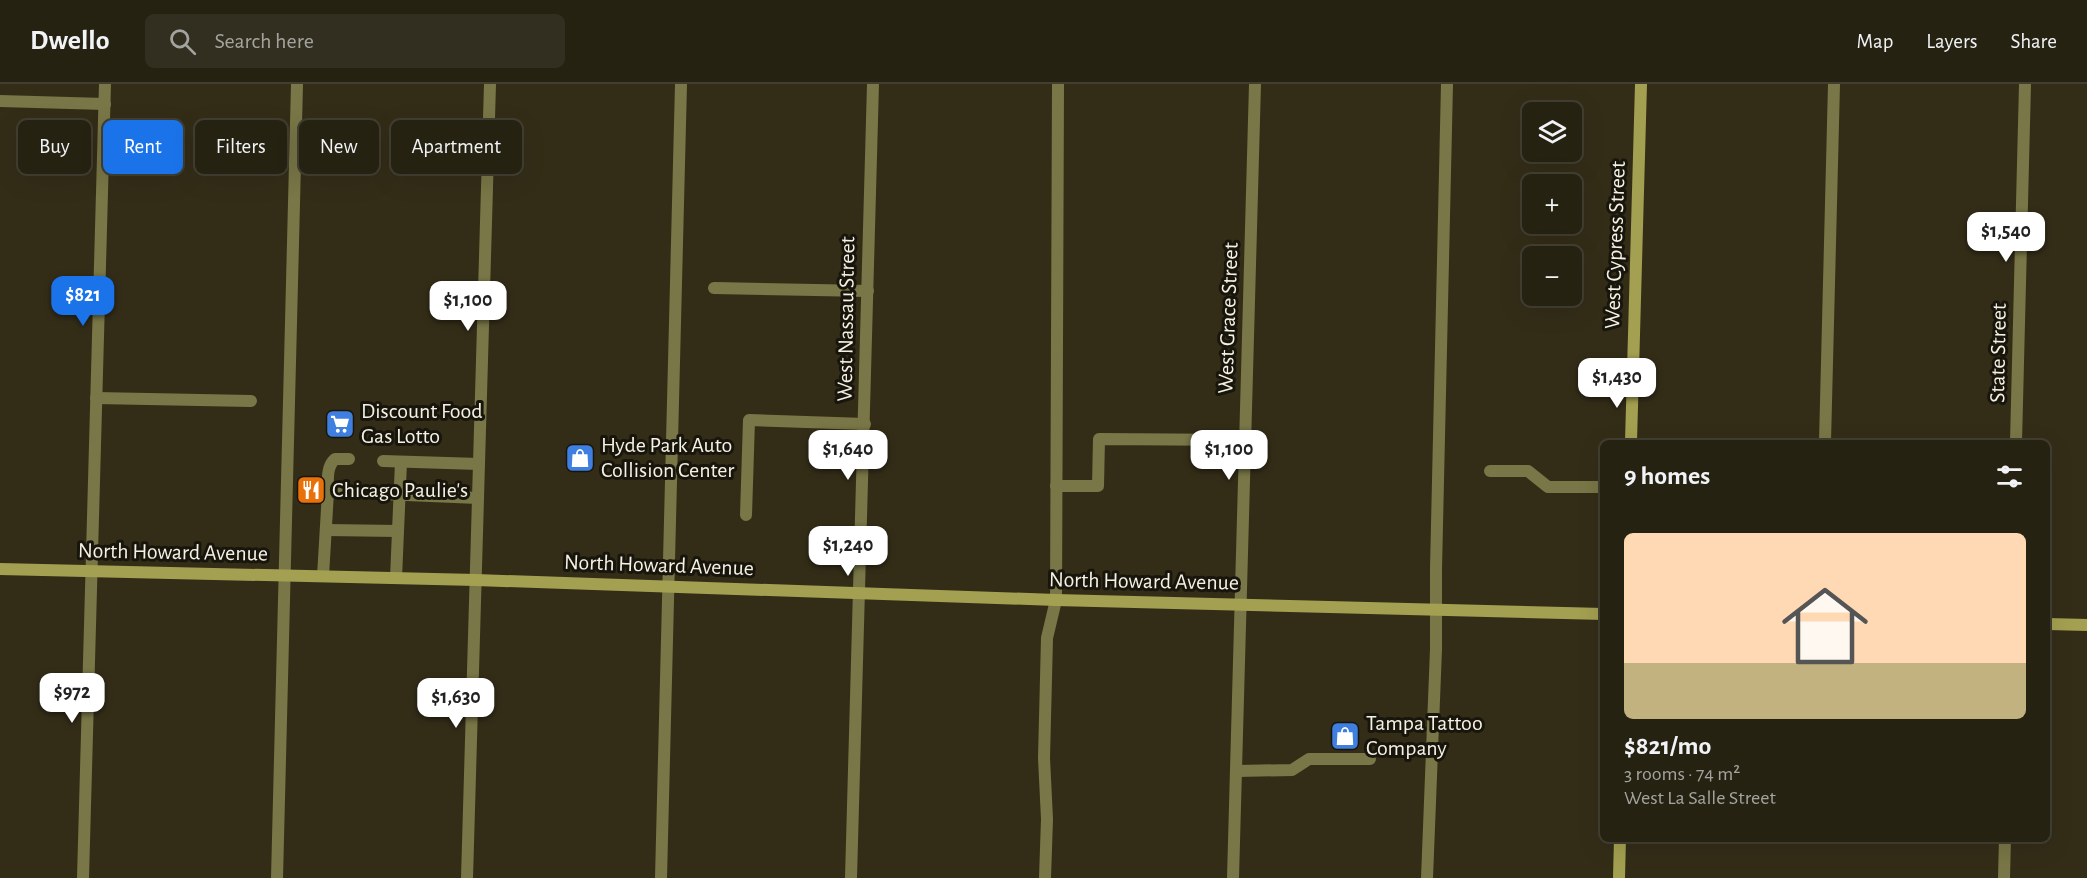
<!DOCTYPE html>
<meta charset="utf-8">
<style>
body{margin:0;font-family:"Alegreya Sans",sans-serif;background:#322f20;color:#f1f3f6;height:100vh;display:flex;flex-direction:column;font-size:22px;white-space:nowrap}
*{box-sizing:border-box;margin:0}
p{font-size:20px;color:#a4a49f}
.icon{flex:none;width:33px;height:33px;fill:none;stroke:currentColor;stroke-width:2;stroke-linecap:round;stroke-linejoin:round}
.map{position:relative;flex:1;overflow:hidden}
.side{position:absolute;left:1600px;top:356px;width:450px;height:402px;display:flex;flex-direction:column;background:#262212;border-radius:9px;box-shadow:0 6px 24px #0002,0 0 0 2px #423f32}
.side>*{flex:none}
.hud{position:absolute;left:18px;top:36px;width:570px;height:54px;display:flex;gap:12px}
.fabs{position:absolute;left:1522px;top:18px;display:grid;gap:12px}
.fabs a{display:grid;place-items:center;width:60px;height:60px;border-radius:9px;background:#262212;box-shadow:0 6px 24px #0002,0 0 0 2px #423f32;font-size:30px}
.price{position:absolute;translate:-50% -51px;padding:0 14px;border-radius:12px;background:#fff;color:#222;font-size:20px;line-height:39px;filter:drop-shadow(0 2px 3px #0008)}
.price::after{content:'';position:absolute;left:50%;top:36px;width:18px;height:14px;margin-left:-9px;background:inherit;clip-path:polygon(0 0,100% 0,50% 100%)}
.price.current{background:#1a73e8;color:#fff}
ul{padding:0;list-style:none}
li{display:grid;align-content:center;gap:12px;height:318px;padding:0 24px}
li span{display:grid;place-items:center;height:186px;border-radius:9px;color:#555}
li>.icon{margin-inline-start:auto}
span .icon{width:108px;height:108px;fill:#fffc;stroke-width:1}
li b{font-size:26px}
h2{display:flex;justify-content:space-between;align-items:center;height:72px;padding:0 24px;font-size:26px}
.chip{padding:0 21px;border-radius:9px;background:#262212;box-shadow:0 6px 24px #0002,0 0 0 2px #423f32;font-size:21px;line-height:54px}
.chip.current{background:#1a73e8;color:#fff}
header{display:flex;align-items:center;gap:36px;box-sizing:border-box;height:84px;padding:0 30px;background:#262212;border-bottom:2px solid #423f32}
header strong{font-size:28px}
nav{display:flex;gap:33px;margin-inline-start:auto;font-size:21px}
.search{width:420px;height:54px;background:#322f20;display:flex;align-items:center;gap:15px;box-sizing:border-box;padding:0 21px;border-radius:9px;color:#a4a49f;font-size:22px}
.map>svg:first-child{display:block}
.lines{fill:none;stroke-linecap:round;stroke-linejoin:round}
.lane{stroke:#797747;stroke-width:12}
.street{stroke:#797747;stroke-width:12}
.secondary{stroke:#a4a051;stroke-width:12}
.labels{text-anchor:middle;dominant-baseline:central;stroke-width:6;stroke-linejoin:round;paint-order:stroke}
.street-label{font-size:22px;fill:#f5f1e4;stroke:#18150c}
.poi-label{font-size:22px;fill:#f5f1e4;stroke:#18150c;text-anchor:start}
</style>
<header>
<strong>Dwello</strong>
<div class="search"><svg class="icon" aria-label="search" viewBox="0 0 24 24"><circle cx="10" cy="10" r="6"/><path d="M15 15l6 6"/></svg>Search here</div>
<nav><a>Map</a><a>Layers</a><a>Share</a></nav>
</header>
<div class="map">
<svg width="2087" height="794" viewBox="0 0 2087 794">
<rect width="100%" height="100%" fill="#332d18"/>
<g class="lines">
<g class="lane">
<polyline points="0,17 105,20"/>
<polyline points="714,204 868,207"/>
<polyline points="96,314 251,317"/>
<polyline points="1825,358 1834,0"/>
<polyline points="383,377 479,380"/>
<polyline points="1490,387 1528,387 1548,403 1604,403"/>
<polyline points="1056,402 1098,402 1099,355 1245,356"/>
<path d="M328,408C328,397 326,383 335,375H349"/>
<polyline points="383,410 478,414"/>
<polyline points="746,431 749,336 865,340"/>
<polyline points="326,446 398,447 401,378"/>
<polyline points="323,492 328,408 348,409"/>
<polyline points="396,494 398,447"/>
<polyline points="1237,687 1292,686 1309,675 1370,675"/>
<polyline points="277,794 297,0"/>
<polyline points="661,794 681,0"/>
<polyline points="1045,794 1047,735 1044,674 1047,554 1056,516 1058,0"/>
<polyline points="1427,794 1436,565 1436,485 1447,0"/>
</g>
<g class="street">
<polyline points="2016,358 2025,0"/>
<polyline points="83,794 105,0"/>
<polyline points="467,794 490,0"/>
<polyline points="851,794 873,0"/>
<polyline points="1233,794 1255,0"/>
<polyline points="2004,794 2005,754"/>
</g>
<g class="secondary">
<polyline points="1631,358 1641,0"/>
<polyline points="0,485 476,496 1056,516 1604,530"/>
<polyline points="2048,540 2087,541"/>
<polyline points="1619,794 1620,754"/>
</g>
</g>
<defs>
<g id="supermarket-square" transform="scale(1.5)"><rect x="-9" y="-9" width="18" height="18" rx="4" fill="#3f7fe0" stroke="#18150c"/><path d="M-6-5.5h2.5l.6 2H6L4.5 2H-2.5L-4.4-4H-6ZM-1.5 3.2a1.3 1.3 0 1 0 .1 0ZM3 3.2a1.3 1.3 0 1 0 .1 0Z" fill="#fff"/></g>
<g id="shop-square" transform="scale(1.5)"><rect x="-9" y="-9" width="18" height="18" rx="4" fill="#3f7fe0" stroke="#18150c"/><path d="M-5-2.5h2.3a2.7 3.5 0 0 1 5.4 0H5L5.5 6h-11ZM-1.5-2.5h3a1.5 2.3 0 0 0-3 0Z" fill="#fff"/></g>
<g id="restaurant-square" transform="scale(1.5)"><rect x="-9" y="-9" width="18" height="18" rx="4" fill="#e8710a" stroke="#18150c"/><path d="M-5-6h1v4h1v-4h1v4h1v-4h1v5L-1.5 .5V6h-2V.5L-5-1ZM5-6V6H3V1.5H1.5Q1.5-4 5-6Z" fill="#fff"/></g>
</defs>
<g fill-rule="evenodd">
<use href="#supermarket-square" x="340" y="340"/>
<use href="#shop-square" x="580" y="374"/>
<use href="#restaurant-square" x="311" y="406"/>
<use href="#shop-square" x="1345" y="652"/>
</g>
<g class="labels">
<g class="street-label">
<text transform="translate(1615 161) rotate(-88)">West Cypress Street</text>
<text transform="translate(1228 234) rotate(-88)">West Grace Street</text>
<text transform="translate(846 235) rotate(-89)">West Nassau Street</text>
<text transform="translate(1998 269) rotate(-89)">State Street</text>
<text transform="translate(173 468) rotate(1)">North Howard Avenue</text>
<text transform="translate(659 481) rotate(2)">North Howard Avenue</text>
<text transform="translate(1144 497) rotate(1)">North Howard Avenue</text>
</g>
<g class="poi-label">
<text x="361" y="327">Discount Food<tspan x="361" dy="25">Gas Lotto</tspan></text>
<text x="601" y="361">Hyde Park Auto<tspan x="601" dy="25">Collision Center</tspan></text>
<text x="332" y="406">Chicago Paulie's</text>
<text x="1366" y="639">Tampa Tattoo<tspan x="1366" dy="25">Company</tspan></text>
</g>
</g>
</svg>
<div class="fabs">
<a><svg class="icon" aria-label="layers" viewBox="0 0 24 24"><path d="M12 4l9 5-9 5-9-5zM3 14l9 5 9-5"/></svg></a>
<a>+</a>
<a>−</a>
</div>
<b class="price" style="left:2006px;top:179px">$1,540</b>
<b class="price current" style="left:83px;top:243px">$821</b>
<b class="price" style="left:468px;top:248px">$1,100</b>
<b class="price" style="left:1617px;top:325px">$1,430</b>
<b class="price" style="left:848px;top:397px">$1,640</b>
<b class="price" style="left:1229px;top:397px">$1,100</b>
<b class="price" style="left:848px;top:493px">$1,240</b>
<b class="price" style="left:72px;top:640px">$972</b>
<b class="price" style="left:456px;top:645px">$1,630</b>
<div class="hud">
<a class="chip">Buy</a>
<a class="chip current">Rent</a>
<a class="chip">Filters</a>
<a class="chip">New</a>
<a class="chip">Apartment</a>
</div>
<section class="side">
<h2>9 homes<svg class="icon" aria-label="filters" viewBox="0 0 24 24"><path d="M4 7h16M4 17h16"/><circle cx="9" cy="7" r="2"/><circle cx="15" cy="17" r="2"/></svg></h2>
<ul>
<li><span style="background:linear-gradient(#ffd9b3 70%,#c2b280 0)"><svg class="icon" aria-label="home" viewBox="0 0 24 24"><path d="M3 11l9-7 9 7M6 9v11h12V9"/></svg></span><div><b>$821/mo</b><p>3 rooms · 74 m²</p><p>West La Salle Street</p></div></li>
</ul>
</section>
</div>
